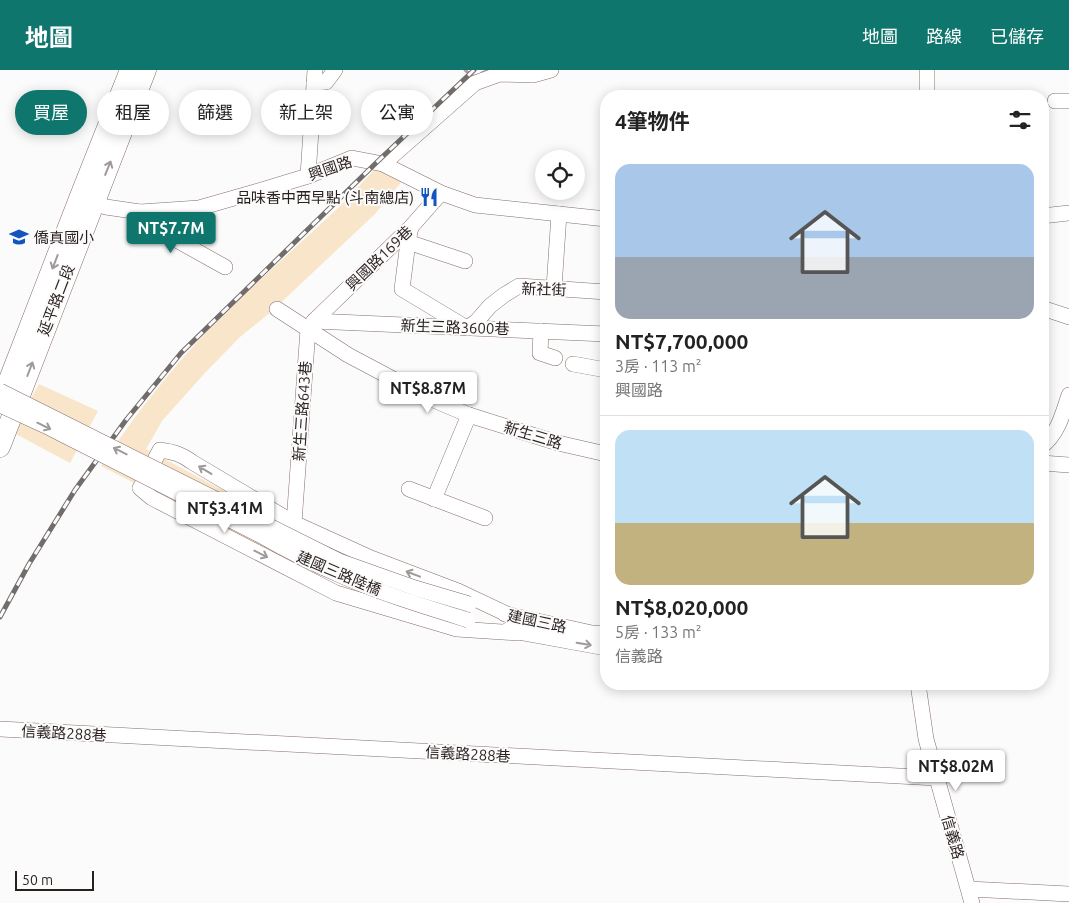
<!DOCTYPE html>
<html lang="zh-TW">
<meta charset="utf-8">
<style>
body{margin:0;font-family:Ubuntu,"Noto Sans TC",sans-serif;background:#f2f2f2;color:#222;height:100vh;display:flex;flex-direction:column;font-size:19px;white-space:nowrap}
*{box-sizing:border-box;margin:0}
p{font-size:16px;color:#767676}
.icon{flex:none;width:28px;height:28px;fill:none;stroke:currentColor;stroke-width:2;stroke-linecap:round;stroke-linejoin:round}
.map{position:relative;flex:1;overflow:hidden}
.drawer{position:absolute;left:600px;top:20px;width:449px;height:600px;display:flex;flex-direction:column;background:#fff;border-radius:20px;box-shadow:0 2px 12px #0003}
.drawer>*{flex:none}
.top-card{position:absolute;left:15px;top:20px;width:475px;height:45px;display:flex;gap:10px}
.tools{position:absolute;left:535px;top:80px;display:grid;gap:10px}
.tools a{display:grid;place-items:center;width:50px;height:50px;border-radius:50%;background:#fff;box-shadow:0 2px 12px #0003;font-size:25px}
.scale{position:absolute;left:15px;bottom:12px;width:79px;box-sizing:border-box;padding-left:5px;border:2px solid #291f1d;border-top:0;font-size:14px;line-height:18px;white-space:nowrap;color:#291f1d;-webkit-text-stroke:4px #fbfbfb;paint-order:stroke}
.price{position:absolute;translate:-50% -42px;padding:0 11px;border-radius:5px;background:#fff;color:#222;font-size:16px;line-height:32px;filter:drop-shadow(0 1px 2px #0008)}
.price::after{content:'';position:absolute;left:50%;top:30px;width:15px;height:11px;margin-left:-8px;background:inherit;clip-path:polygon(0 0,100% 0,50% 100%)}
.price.current{background:#0f766e;color:#fff}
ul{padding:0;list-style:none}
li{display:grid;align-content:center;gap:10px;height:265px;padding:0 15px}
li+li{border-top:1px solid #e0e0e0}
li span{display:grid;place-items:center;height:155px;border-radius:15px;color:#555}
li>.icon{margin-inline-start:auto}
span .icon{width:90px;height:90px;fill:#fffc;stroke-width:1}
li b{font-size:21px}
h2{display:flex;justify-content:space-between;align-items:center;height:60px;padding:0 15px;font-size:21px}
.pill{padding:0 18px;border-radius:22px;background:#fff;box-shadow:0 2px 12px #0003;font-size:18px;line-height:45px}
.pill.current{background:#0f766e;color:#fff}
header{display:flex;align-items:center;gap:30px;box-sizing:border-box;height:70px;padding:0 25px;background:#0f766e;color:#fff}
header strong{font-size:24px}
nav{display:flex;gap:28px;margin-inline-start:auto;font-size:18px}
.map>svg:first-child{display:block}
.green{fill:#f9e6ca}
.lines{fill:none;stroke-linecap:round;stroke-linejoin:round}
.stream{stroke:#b996af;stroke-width:3}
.minor-casing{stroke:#876e6a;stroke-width:16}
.major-casing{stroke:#876e6a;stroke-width:21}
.minor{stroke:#fff;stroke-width:15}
.major{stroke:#fff;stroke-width:20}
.rail-casing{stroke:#726c6a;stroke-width:5}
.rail{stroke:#fbfbfb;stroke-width:3;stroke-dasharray:9;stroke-linecap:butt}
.minor-bridge-casing{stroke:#876e6a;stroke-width:16;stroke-linecap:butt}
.minor-bridge{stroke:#fff;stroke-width:15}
.oneway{stroke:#9f9a99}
.labels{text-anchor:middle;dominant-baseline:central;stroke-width:4;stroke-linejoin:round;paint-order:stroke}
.street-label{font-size:15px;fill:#291f1d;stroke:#fbfbfb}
.poi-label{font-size:15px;fill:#291f1d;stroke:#fbfbfb;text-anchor:end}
</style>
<header>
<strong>地圖</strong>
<nav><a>地圖</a><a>路線</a><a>已儲存</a></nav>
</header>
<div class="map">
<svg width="1069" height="833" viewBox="0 0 1069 833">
<rect width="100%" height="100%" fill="#fbfbfb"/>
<g class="green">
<path d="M374,100L387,102L403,110L375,144L271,242L240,267L204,304L162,351L146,379L293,458L282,487L167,430L101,396C130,352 163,309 199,270C243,224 291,182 337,139C350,126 362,113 374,100Z"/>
<polygon points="39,314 98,341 70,393 12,362"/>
</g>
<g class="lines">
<g class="stream">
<polyline points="465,0 472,6 474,6"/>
<polyline points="482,3 489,0"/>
</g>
<g class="minor-casing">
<g id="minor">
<polyline points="314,13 326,12 335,0"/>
<polyline points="927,26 927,0"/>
<polyline points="1055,31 1069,31"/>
<polyline points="383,94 475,13 500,4 533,5 551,0"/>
<polyline points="308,106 315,0"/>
<polyline points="86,129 106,137 140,142 199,138 255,122 308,106 352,88 383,94 441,123 475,135 606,149"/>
<polyline points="140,142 155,158 225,197"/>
<polyline points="1042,146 1069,143"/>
<polyline points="411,157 408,172 402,219 465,257"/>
<polyline points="408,172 465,191"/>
<polyline points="554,218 559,144"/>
<polyline points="1042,238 1069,247"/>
<polyline points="277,239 348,285 429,328 469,345 558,373 606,384"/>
<polyline points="314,251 411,157 441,123"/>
<polyline points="467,258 476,252 490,236 504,225 519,216 606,222"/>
<polyline points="541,261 540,283 555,288"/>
<polyline points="573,294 606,300"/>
<path d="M1042,376C1058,364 1063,343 1069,325"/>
<polyline points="1042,393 1069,395"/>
<polyline points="409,419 485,448"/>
<polyline points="434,429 469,345"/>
<polyline points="294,453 308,259 314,251 606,264"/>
<polyline points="505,544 592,563 606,564"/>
<path d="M513,547L458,521L371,488L294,453L192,392C181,384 174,382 160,380L140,418L152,428L336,523L457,559L518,563"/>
<polyline points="508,560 606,578"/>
<polyline points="918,614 926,669 972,833"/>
<polyline points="0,659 937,708"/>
<polyline points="969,819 1069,824"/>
</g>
</g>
<g class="major-casing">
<g id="major">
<polyline points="0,333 80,126 130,0"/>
<polyline points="0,377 146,0"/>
</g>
</g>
<use href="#minor" class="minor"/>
<use href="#major" class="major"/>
<g class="rail-casing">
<polyline id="rail" points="0,547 29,494 75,420 126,350 181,283 376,93 474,0"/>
</g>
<use href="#rail" class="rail"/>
<g class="minor-bridge-casing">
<g id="minor-bridge">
<polyline points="0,321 339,491 415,518 469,534"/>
<path d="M0,335L50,358L260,465C286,480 314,494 342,506C383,524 426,537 468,550"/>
</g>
</g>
<use href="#minor-bridge" class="minor-bridge"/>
</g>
<defs><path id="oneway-shaft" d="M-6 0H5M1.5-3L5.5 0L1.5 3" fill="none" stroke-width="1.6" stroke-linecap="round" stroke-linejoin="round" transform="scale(1.25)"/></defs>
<g class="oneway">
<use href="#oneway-shaft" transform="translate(108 98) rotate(-68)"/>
<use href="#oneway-shaft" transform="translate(55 192) rotate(111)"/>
<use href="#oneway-shaft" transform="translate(30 299) rotate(-69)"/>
<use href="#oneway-shaft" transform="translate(44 356) rotate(26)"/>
<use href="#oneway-shaft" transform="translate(120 381) rotate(-153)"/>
<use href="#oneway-shaft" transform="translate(205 400) rotate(-149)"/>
<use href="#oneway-shaft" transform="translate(261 484) rotate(27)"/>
<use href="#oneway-shaft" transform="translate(413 504) rotate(-159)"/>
<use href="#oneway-shaft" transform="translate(584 574) rotate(10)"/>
</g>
<defs>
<g id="restaurant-bare" transform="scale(1.5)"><path d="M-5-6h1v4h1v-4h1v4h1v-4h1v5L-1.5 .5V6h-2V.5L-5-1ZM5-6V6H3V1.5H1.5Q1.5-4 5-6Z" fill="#1454bf" stroke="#fbfbfb" stroke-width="2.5" paint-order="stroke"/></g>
<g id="school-bare" transform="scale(1.5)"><path d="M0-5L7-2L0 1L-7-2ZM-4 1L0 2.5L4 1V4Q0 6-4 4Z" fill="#1454bf" stroke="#fbfbfb" stroke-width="2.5" paint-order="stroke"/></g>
</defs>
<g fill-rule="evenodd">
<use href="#restaurant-bare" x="429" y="127"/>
<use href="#school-bare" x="19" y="167"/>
</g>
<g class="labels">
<g class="street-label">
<text transform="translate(330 98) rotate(-19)">興國路</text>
<text transform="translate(379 188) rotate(-44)">興國路169巷</text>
<text transform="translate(544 219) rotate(2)">新社街</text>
<text transform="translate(56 230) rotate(-69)">延平路二段</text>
<text transform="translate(455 257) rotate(2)">新生三路3600巷</text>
<text transform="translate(302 341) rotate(-86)">新生三路643巷</text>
<text transform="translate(533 365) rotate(17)">新生三路</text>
<text transform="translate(339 503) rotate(23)">建國三路陸橋</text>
<text transform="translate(537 551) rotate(12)">建國三路</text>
<text transform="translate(64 663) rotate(3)">信義路288巷</text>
<text transform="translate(468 684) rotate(3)">信義路288巷</text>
<text transform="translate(953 767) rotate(74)">信義路</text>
</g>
<g class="poi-label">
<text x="414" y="127">品味香中西早點 (斗南總店)</text>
<text x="34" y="167" text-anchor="start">僑真國小</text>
</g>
</g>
</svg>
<div class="tools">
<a><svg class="icon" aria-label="locate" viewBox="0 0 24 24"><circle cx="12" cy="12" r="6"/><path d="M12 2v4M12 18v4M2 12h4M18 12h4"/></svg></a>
</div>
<div class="scale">50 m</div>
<b class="price current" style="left:171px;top:184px">NT$7.7M</b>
<b class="price" style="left:428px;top:344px">NT$8.87M</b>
<b class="price" style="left:225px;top:464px">NT$3.41M</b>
<b class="price" style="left:956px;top:722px">NT$8.02M</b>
<div class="top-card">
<a class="pill current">買屋</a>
<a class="pill">租屋</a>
<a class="pill">篩選</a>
<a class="pill">新上架</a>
<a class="pill">公寓</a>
</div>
<section class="drawer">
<h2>4筆物件<svg class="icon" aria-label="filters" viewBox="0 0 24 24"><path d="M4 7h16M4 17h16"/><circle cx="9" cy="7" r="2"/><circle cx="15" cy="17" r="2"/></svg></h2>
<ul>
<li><span style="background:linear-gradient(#a9c7e8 60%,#9aa5b1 0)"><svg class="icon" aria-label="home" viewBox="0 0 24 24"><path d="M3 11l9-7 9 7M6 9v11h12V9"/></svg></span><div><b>NT$7,700,000</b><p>3房 · 113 m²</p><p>興國路</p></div></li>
<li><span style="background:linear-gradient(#bfe0f5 60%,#c2b280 0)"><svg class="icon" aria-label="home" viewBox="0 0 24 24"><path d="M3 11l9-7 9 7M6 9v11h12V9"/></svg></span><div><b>NT$8,020,000</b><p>5房 · 133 m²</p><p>信義路</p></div></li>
</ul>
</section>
</div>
